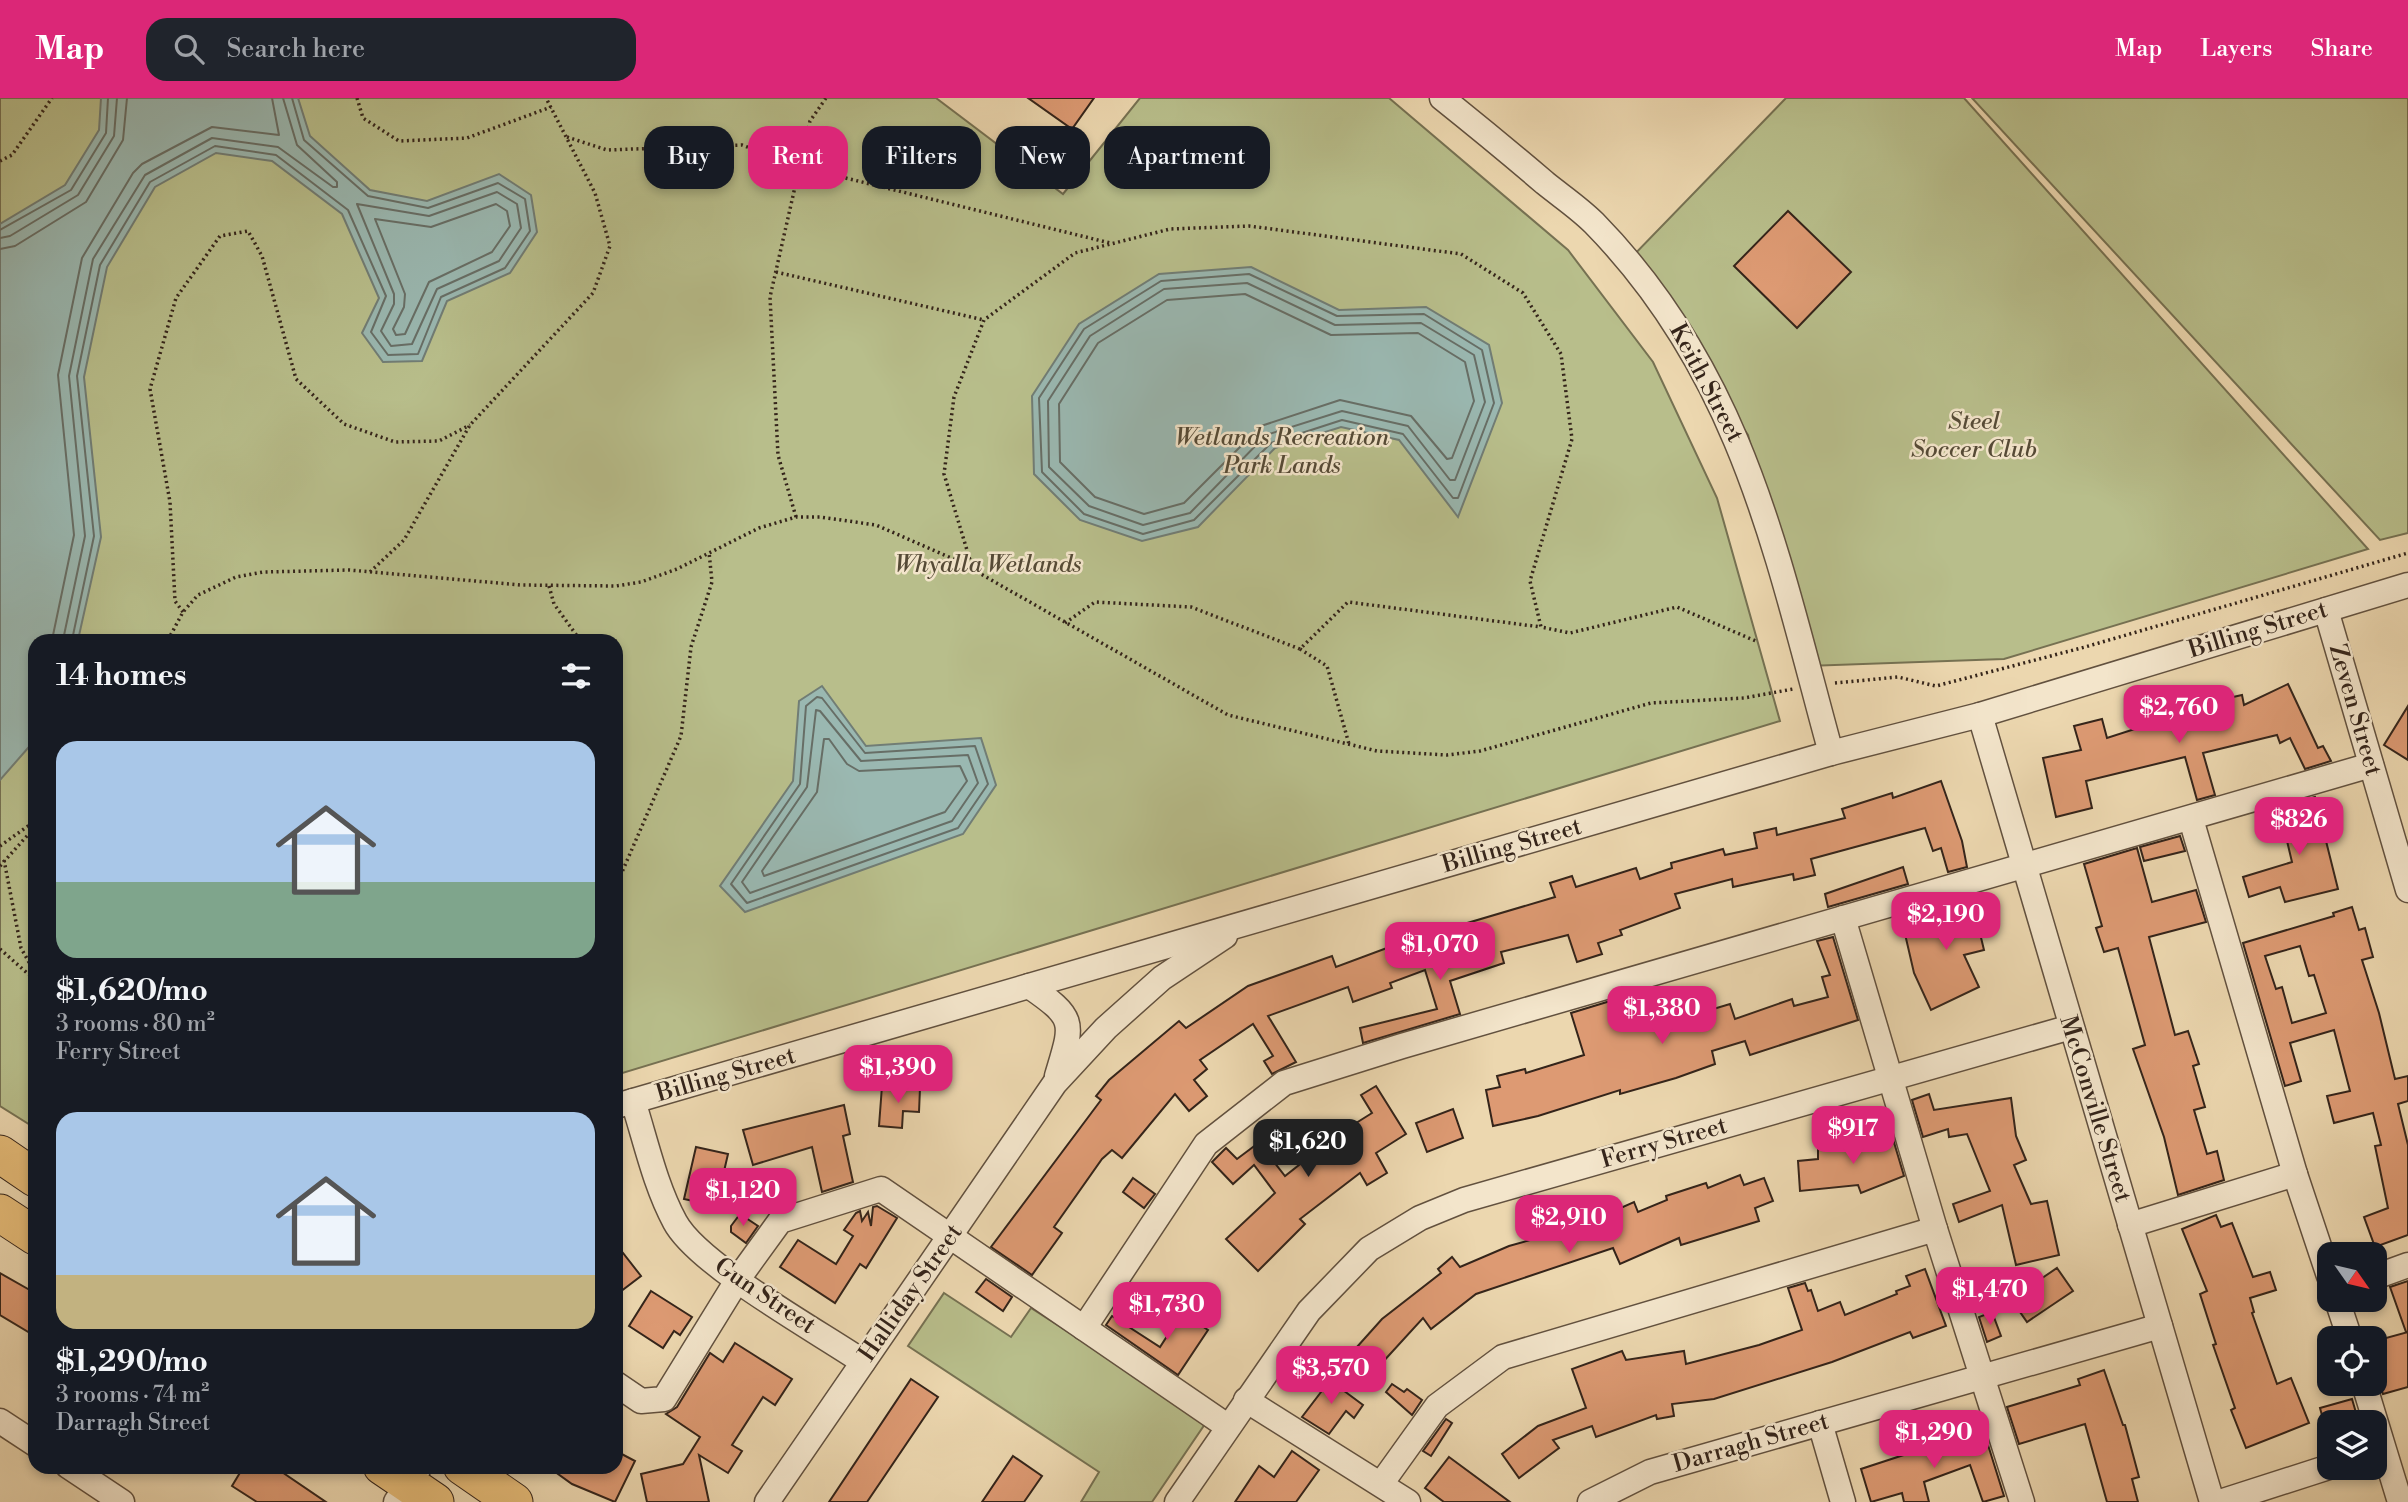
<!DOCTYPE html>
<meta charset="utf-8">
<style>
body{margin:0;font-family:"Libre Bodoni",serif;background:#20242c;color:#f1f3f6;height:100vh;display:flex;flex-direction:column;font-size:26px;white-space:nowrap}
*{box-sizing:border-box;margin:0}
p{font-size:23px;color:#9ea1a6}
.icon{flex:none;width:38px;height:38px;fill:none;stroke:currentColor;stroke-width:2;stroke-linecap:round;stroke-linejoin:round}
.map{position:relative;flex:1;overflow:hidden}
.sheet{position:absolute;left:28px;top:536px;width:595px;height:840px;display:flex;flex-direction:column;background:#171b24;border-radius:21px;box-shadow:0 4px 10px #0003}
.sheet>*{flex:none}
.hud{position:absolute;left:644px;top:28px;width:665px;height:63px;display:flex;gap:14px}
.needle{width:46px;rotate:124deg}
.fabs{position:absolute;left:2317px;top:1144px;display:grid;gap:14px}
.fabs a{display:grid;place-items:center;width:70px;height:70px;border-radius:14px;background:#171b24;box-shadow:0 4px 10px #0003;font-size:35px}
.price{position:absolute;translate:-50% -60px;padding:0 16px;border-radius:14px;background:#db2777;color:#fff;font-size:23px;line-height:46px;filter:drop-shadow(0 2px 4px #0008)}
.price::after{content:'';position:absolute;left:50%;top:42px;width:21px;height:16px;margin-left:-10px;background:inherit;clip-path:polygon(0 0,100% 0,50% 100%)}
.price.active{background:#222;color:#fff}
ul{padding:0;list-style:none}
li{display:grid;align-content:center;gap:14px;height:371px;padding:0 28px}
li span{display:grid;place-items:center;height:217px;border-radius:21px;color:#555}
li>.icon{margin-inline-start:auto}
span .icon{width:126px;height:126px;fill:#fffc;stroke-width:1}
li b{font-size:30px}
h2{display:flex;justify-content:space-between;align-items:center;height:84px;padding:0 28px;font-size:30px}
.pill{padding:0 24px;border-radius:21px;background:#171b24;box-shadow:0 4px 10px #0003;font-size:24px;line-height:63px}
.pill.active{background:#db2777;color:#fff}
header{display:flex;align-items:center;gap:42px;box-sizing:border-box;height:98px;padding:0 35px;background:#db2777;color:#fff}
header strong{font-size:33px}
nav{display:flex;gap:38px;margin-inline-start:auto;font-size:24px}
.search{width:490px;height:63px;background:#20242c;display:flex;align-items:center;gap:18px;box-sizing:border-box;padding:0 24px;border-radius:21px;color:#9ea1a6;font-size:26px}
.map>svg:first-child{display:block}
.green{fill:#b8be8b;stroke:#767152;stroke-width:2}
.water{fill:#9ab8b1;stroke:#717d75;stroke-width:2}
.lines{fill:none;stroke-linecap:round;stroke-linejoin:round}
.shore{stroke:#676e66;stroke-width:2}
.building{fill:#dd9a73;stroke:#34241a;stroke-width:2;fill-rule:evenodd}
.minor-casing{stroke:#62513f;stroke-width:27}
.highway-casing{stroke:#34241a;stroke-width:39}
.path{stroke:#34241a;stroke-width:3.5;stroke-dasharray:2 3.5;stroke-linecap:butt}
.minor{stroke:#f3e5cb;stroke-width:24}
.highway{stroke:#e6bc78;stroke-width:37}
.labels{text-anchor:middle;dominant-baseline:central;stroke-width:5;stroke-linejoin:round;paint-order:stroke}
.street-label{font-size:24px;fill:#34241a;stroke:#f3e5cb}
.park-label{font-size:24px;font-style:italic;fill:#554a36;stroke:#f3e5cb}
</style>
<header>
<strong>Map</strong>
<div class="search"><svg class="icon" aria-label="search" viewBox="0 0 24 24"><circle cx="10" cy="10" r="6"/><path d="M15 15l6 6"/></svg>Search here</div>
<nav><a>Map</a><a>Layers</a><a>Share</a></nav>
</header>
<div class="map">
<svg width="2408" height="1404" viewBox="0 0 2408 1404">
<rect width="100%" height="100%" fill="#ecd7af"/>
<filter id="stains"><feTurbulence type="fractalNoise" baseFrequency=".00286" numOctaves="4"/><feColorMatrix values="0 0 0 0 .2 0 0 0 0 .09 0 0 0 0 .02 0 0 0 .5 -.17"/></filter>
<radialGradient id="worn" r=".72"><stop offset=".6" stop-color="#630" stop-opacity="0"/><stop offset="1" stop-color="#630" stop-opacity=".3"/></radialGradient>
<g class="green">
<polygon points="0,0 936,0 1063,96 1140,0 1389,0 1568,152 1653,264 1717,400 1780,623 616,977 616,542 35,542 35,1030 0,1008"/>
<polygon points="1786,0 1964,0 2368,451 2004,561 1807,568 1748,337 1628,163"/>
<polygon points="1972,0 2408,0 2408,435 2380,442"/>
<polygon points="944,1195 1011,1239 1031,1210 1207,1323 1152,1404 1081,1404 1099,1374 908,1248"/>
</g>
<g class="water">
<polygon points="101,0 298,0 310,38 370,92 427,103 499,76 531,97 537,134 510,175 447,203 422,263 383,264 362,235 379,200 342,116 272,63 216,55 155,89 107,169 84,279 101,439 78,542 35,542 35,642 0,682 0,126 65,87 99,32"/>
<polygon points="1251,169 1339,212 1426,209 1489,247 1502,305 1458,419 1399,342 1341,329 1275,350 1198,429 1142,443 1080,422 1034,376 1032,298 1079,226 1159,176"/>
<polygon points="822,588 866,648 981,640 996,687 963,736 745,814 720,788 793,683 799,603"/>
</g>
<g class="lines">
<g class="shore">
<polygon points="497,94 517,106 521,130 499,163 437,191 412,246 391,248 381,233 394,206 394,196 357,106 429,118"/>
<polygon points="496,106 507,113 510,128 492,154 429,184 405,236 396,237 393,231 404,209 405,196 375,121 431,129"/>
<polyline points="0,132 71,92 106,35 108,0"/>
<polyline points="0,140 10,138 78,97 114,38 117,0"/>
<polyline points="0,151 15,148 86,104 123,42 127,0"/>
<polygon points="1249,176 1337,218 1424,216 1482,252 1494,305 1458,400 1453,400 1403,336 1342,322 1271,345 1194,422 1143,436 1084,416 1042,374 1039,300 1084,231 1161,183"/>
<polygon points="1247,185 1335,227 1421,225 1474,257 1485,304 1455,382 1450,382 1408,328 1342,313 1266,337 1190,415 1143,427 1089,408 1049,369 1048,303 1090,238 1164,191"/>
<polygon points="1245,196 1331,237 1418,235 1465,264 1474,303 1452,360 1447,361 1411,318 1340,302 1261,328 1184,405 1144,416 1095,399 1060,364 1059,306 1098,245 1167,202"/>
<polyline points="52,542 74,437 58,277 82,160 133,75 142,66 212,29 279,37 272,0"/>
<polyline points="63,542 85,438 69,278 93,161 145,77 212,40 278,49 333,89 337,89 337,84 297,47 283,0"/>
<polyline points="72,542 94,438 77,278 100,167 150,84 215,48 276,57 348,112 386,198 371,234 388,257 418,256 441,199 505,170 530,133 525,101 498,85 428,110 368,98 304,42 292,0"/>
<polygon points="817,599 822,600 865,655 975,648 988,686 958,730 747,805 731,786 800,686 806,608"/>
<polygon points="816,612 820,613 861,663 968,657 978,685 952,723 750,795 742,784 807,689"/>
<polygon points="824,641 829,641 847,666 859,673 960,668 967,683 945,714 764,778 762,773 817,694"/>
</g>
</g>
<g class="building">
<polygon points="1028,0 1094,0 1072,31"/>
<polygon points="1788,113 1851,174 1797,230 1734,168"/>
<polygon points="2288,586 2318,650 2323,648 2331,663 2305,671 2290,640 2280,645 2277,637 2203,655 2215,697 2197,702 2185,659 2086,683 2092,710 2056,719 2043,660 2081,652 2074,628 2102,621 2107,640 2141,629 2195,618 2193,608 2242,597 2244,607"/>
<polygon points="2408,608 2408,662 2384,647"/>
<polygon points="1941,683 1962,743 1967,769 1948,774 1941,750 1933,753 1925,730 1811,761 1815,777 1794,782 1793,776 1733,789 1732,781 1675,796 1680,810 1620,832 1622,837 1598,845 1602,856 1577,864 1568,837 1501,854 1504,865 1450,883 1460,916 1363,945 1360,930 1437,911 1425,872 1390,885 1392,890 1353,904 1348,889 1268,918 1296,964 1272,976 1264,963 1273,958 1253,926 1200,962 1207,971 1194,982 1207,998 1189,1013 1175,996 1122,1060 1112,1052 1102,1061 1054,1129 1062,1135 1032,1177 991,1149 1101,1002 1096,998 1109,982 1179,923 1186,930 1248,888 1332,858 1336,869 1403,844 1555,799 1550,785 1572,778 1576,789 1636,770 1640,781 1672,770 1671,765 1723,751 1725,757 1757,750 1754,735 1776,730 1777,737 1845,720 1842,711 1892,695 1893,700"/>
<polygon points="2315,699 2338,791 2285,804 2280,789 2249,799 2243,779 2292,764 2279,709"/>
<polygon points="2180,738 2185,753 2144,763 2140,749"/>
<polygon points="2137,750 2152,804 2196,792 2206,824 2149,839 2175,937 2188,933 2199,966 2193,968 2205,1009 2194,1012 2207,1056 2217,1053 2224,1082 2178,1097 2164,1039 2133,951 2145,947 2118,850 2104,854 2096,830 2102,828 2084,766"/>
<polygon points="1903,769 1908,786 1828,809 1825,796"/>
<polygon points="1971,798 1984,852 1964,857 1979,889 1931,912 1914,875 1905,836 1933,830 1929,811"/>
<path d="M2352,809L2359,832L2365,830L2373,859L2362,862L2379,915L2395,981L2408,978V1003L2398,1006L2408,1047V1137L2375,1149L2364,1119L2388,1110L2375,1048L2381,1047L2373,1015L2334,1025L2327,998L2350,993L2334,932L2290,945L2301,983L2285,988L2243,845L2334,818L2333,815ZM2300,848L2309,878L2314,877L2326,915L2292,925L2282,889L2276,891L2265,858Z"/>
<polygon points="1833,839 1858,922 1750,957 1745,943 1712,953 1715,966 1676,980 1620,996 1620,992 1538,1018 1493,1028 1486,992 1500,989 1497,978 1525,971 1526,975 1584,957 1571,915 1643,893 1653,929 1730,906 1735,921 1792,901 1794,908 1828,899 1822,879 1830,877 1817,843"/>
<polygon points="882,988 920,990 919,1014 903,1013 902,1030 879,1028"/>
<polygon points="1376,988 1406,1036 1376,1055 1387,1075 1367,1087 1360,1075 1300,1121 1305,1126 1258,1173 1226,1141 1275,1095 1254,1067 1233,1086 1212,1064 1226,1050 1237,1061 1273,1034 1280,1043 1267,1055 1285,1078 1337,1037 1372,1015 1361,997"/>
<polygon points="1929,996 1934,1012 2011,1000 2016,1038 2026,1062 2014,1067 2031,1106 2047,1103 2059,1157 2016,1167 2002,1107 1959,1124 1953,1106 1990,1093 1967,1036 1949,1039 1948,1031 1923,1039 1912,1002"/>
<polygon points="844,1007 850,1036 843,1038 853,1084 822,1094 812,1049 753,1067 743,1032"/>
<polygon points="1453,1011 1463,1040 1427,1054 1416,1025"/>
<polygon points="1890,1031 1904,1078 1861,1095 1858,1087 1800,1093 1798,1063 1818,1061 1818,1051 1847,1049"/>
<polygon points="696,1049 728,1056 716,1108 684,1101"/>
<polygon points="1740,1077 1744,1087 1764,1080 1773,1103 1755,1110 1759,1123 1681,1147 1679,1140 1620,1166 1613,1150 1476,1196 1431,1231 1423,1220 1370,1278 1348,1259 1382,1221 1441,1175 1438,1171 1452,1159 1460,1169 1509,1148 1580,1128 1634,1104 1638,1114 1667,1102 1666,1098 1706,1085 1708,1090"/>
<polygon points="1133,1080 1155,1096 1144,1110 1123,1094"/>
<polygon points="877,1108 897,1120 866,1170 860,1166 835,1205 780,1169 798,1142 836,1166 853,1138 844,1132 856,1115 860,1113 862,1123 868,1114 871,1128 873,1109"/>
<polygon points="740,1116 758,1128 746,1145 731,1134 731,1128"/>
<polygon points="2216,1117 2221,1129 2232,1125 2253,1179 2270,1174 2276,1192 2250,1200 2254,1214 2252,1215 2277,1286 2291,1280 2309,1325 2246,1350 2231,1312 2235,1310 2213,1247 2216,1246 2200,1196 2207,1193 2182,1131"/>
<polygon points="616,1146 641,1178 616,1197"/>
<polygon points="2057,1170 2073,1193 2027,1224 2011,1201"/>
<polygon points="1925,1171 1946,1228 1913,1240 1910,1234 1832,1264 1714,1301 1672,1306 1674,1318 1657,1321 1656,1317 1596,1339 1592,1328 1553,1342 1559,1350 1519,1380 1502,1356 1538,1328 1586,1310 1572,1271 1622,1253 1626,1262 1684,1253 1686,1266 1759,1247 1802,1232 1788,1190 1805,1185 1808,1193 1811,1192 1818,1213 1840,1204 1845,1217 1897,1196 1896,1193 1910,1188 1906,1178"/>
<polygon points="0,1175 35,1195 35,1238 0,1217"/>
<polygon points="986,1181 1012,1199 1003,1213 976,1194"/>
<polygon points="2408,1183 2408,1234 2406,1234 2390,1189"/>
<polygon points="651,1193 692,1219 680,1237 674,1233 663,1250 629,1228"/>
<polygon points="1992,1214 2001,1238 1987,1244 1979,1219"/>
<polygon points="1182,1215 1208,1232 1178,1277 1106,1227 1112,1218 1160,1249"/>
<polygon points="2408,1234 2408,1289 2383,1296 2375,1276 2375,1243"/>
<polygon points="735,1245 792,1281 775,1307 763,1299 732,1347 742,1353 728,1375 699,1357 709,1404 647,1404 641,1376 683,1366 700,1339 666,1316 677,1309 710,1255 723,1264"/>
<polygon points="2104,1272 2123,1327 2125,1327 2139,1379 2132,1381 2138,1404 2107,1404 2085,1326 2019,1346 2007,1309 2080,1287 2078,1281"/>
<polygon points="1324,1278 1363,1307 1354,1320 1346,1313 1329,1336 1302,1319 1321,1294 1315,1290"/>
<polygon points="911,1281 938,1299 867,1404 829,1404"/>
<polygon points="1392,1286 1404,1294 1407,1291 1422,1302 1412,1317 1386,1294"/>
<polygon points="2352,1301 2359,1325 2324,1325 2320,1310"/>
<polygon points="1446,1321 1452,1325 1431,1358 1423,1353"/>
<polygon points="1983,1331 2004,1398 1983,1404 1970,1367 1924,1384 1929,1404 1904,1404 1902,1395 1871,1404 1861,1371"/>
<polygon points="616,1353 635,1363 615,1404 572,1386 547,1368 616,1368"/>
<polygon points="1292,1353 1319,1372 1296,1404 1235,1404 1259,1368 1274,1379"/>
<polygon points="1013,1358 1042,1378 1024,1404 982,1404"/>
<polygon points="1449,1359 1510,1404 1444,1404 1425,1390"/>
<polygon points="244,1368 273,1368 326,1404 257,1404 232,1388"/>
</g>
<g class="lines">
<g class="minor-casing">
<g id="minor">
<path d="M1442,0C1477,28 1511,56 1545,85C1561,98 1579,110 1594,125C1743,277 1777,458 1831,655"/>
<polyline points="2326,512 2408,792"/>
<polyline points="1980,617 2212,1404"/>
<polyline points="2191,721 2295,1076 2329,1178"/>
<polyline points="1843,820 1935,1131 2022,1404"/>
<path d="M1029,888C1077,921 1073,924 1057,978"/>
<path d="M633,1003C646,1044 655,1087 675,1124C698,1167 819,1234 863,1264"/>
<polyline points="616,1008 1831,655 1980,617 2408,487"/>
<polyline points="2130,1127 2295,1076"/>
<polyline points="2375,1179 2408,1167"/>
<polyline points="2337,1202 2350,1241"/>
<polyline points="1084,1230 1206,1046 1284,985 1402,948 2371,667"/>
<polyline points="616,1286 641,1303 664,1301 738,1181 780,1123 881,1091 1227,1328"/>
<polyline points="2364,1286 2400,1404"/>
<polyline points="1246,1302 1408,1404"/>
<polyline points="0,1323 35,1346"/>
<polyline points="1820,1325 1843,1404"/>
<polyline points="68,1368 122,1404"/>
<polyline points="1381,1386 1437,1308 1503,1259 1935,1131"/>
<polyline points="396,1404 420,1368"/>
<polyline points="767,1404 1055,985 1106,930 1162,880 1225,838"/>
<polyline points="1177,1404 1309,1213 1369,1151 1420,1120 1464,1102 2071,929"/>
<polyline points="1590,1404 1650,1374 2160,1228"/>
<polyline points="2220,1404 2329,1369"/>
</g>
</g>
<g class="highway-casing">
<g id="highway">
<polyline points="0,1056 35,1080"/>
<polyline points="0,1115 35,1138"/>
<polyline points="382,1368 435,1404"/>
<polyline points="462,1368 514,1404"/>
</g>
</g>
<g class="path">
<polyline points="357,0 363,20 399,43 467,40 551,9"/>
<polyline points="567,39 607,52 742,47 801,69 1110,145"/>
<polyline points="0,63 12,57 52,0"/>
<polyline points="776,174 984,222"/>
<polyline points="796,419 778,357 770,199 810,23 826,0"/>
<polyline points="973,472 944,376 954,299 984,222 1075,155 1170,131 1249,128 1461,156 1523,195 1561,256 1572,341 1530,483 1541,529 1570,535 1677,509 1758,544"/>
<polyline points="370,474 404,442 470,327 593,195 610,148 595,95 546,0"/>
<polyline points="549,488 554,506 580,542"/>
<polyline points="183,514 175,503 170,404 150,291 176,200 220,138 248,133 262,158 296,281 344,326 395,344 439,343 470,327"/>
<polyline points="1065,525 1095,504 1191,509 1300,551 1348,504 1541,529"/>
<polyline points="168,542 183,514 198,497 236,479 263,474 349,472 521,487 616,488 641,484 677,471 759,430 796,419 820,419 876,427 958,463 1228,617 1377,653 1447,657 1480,653 1651,605 1744,600 1793,591"/>
<polyline points="1300,551 1327,568 1349,646"/>
<polyline points="1835,585 1898,579 1936,588 2085,549 2408,455"/>
<polyline points="0,748 35,723"/>
<polyline points="4,762 21,850 35,875"/>
<polyline points="0,768 35,729"/>
<polyline points="616,788 681,638 691,549 712,484 709,454"/>
<polyline points="0,851 35,882"/>
</g>
<use href="#minor" class="minor"/>
<use href="#highway" class="highway"/>
</g>
<g class="labels">
<g class="street-label">
<text transform="translate(1706 285) rotate(62)">Keith Street</text>
<text transform="translate(2258 532) rotate(-17)">Billing Street</text>
<text transform="translate(2355 612) rotate(74)">Zeven Street</text>
<text transform="translate(1512 748) rotate(-16)">Billing Street</text>
<text transform="translate(726 977) rotate(-16)">Billing Street</text>
<text transform="translate(2095 1011) rotate(73)">McConville Street</text>
<text transform="translate(1664 1045) rotate(-16)">Ferry Street</text>
<text transform="translate(911 1195) rotate(-55)">Halliday Street</text>
<text transform="translate(765 1198) rotate(34)">Gun Street</text>
<text transform="translate(1751 1345) rotate(-16)">Darragh Street</text>
</g>
<g class="park-label">
<text x="1974" y="324">Steel<tspan x="1974" dy="28">Soccer Club</tspan></text>
<text x="1282" y="340">Wetlands Recreation<tspan x="1282" dy="28">Park Lands</tspan></text>
<text x="988" y="467">Whyalla Wetlands</text>
</g>
</g>
<rect width="100%" height="100%" filter="url(#stains)"/>
<rect width="100%" height="100%" fill="url(#worn)"/>
</svg>
<div class="fabs">
<a><svg class="needle" viewBox="-14 -14 28 28"><path d="M0-13l5 13h-10z" fill="#e53935"/><path d="M0 13l5-13h-10z" fill="#9ea1a6"/></svg></a>
<a><svg class="icon" aria-label="locate" viewBox="0 0 24 24"><circle cx="12" cy="12" r="6"/><path d="M12 2v4M12 18v4M2 12h4M18 12h4"/></svg></a>
<a><svg class="icon" aria-label="layers" viewBox="0 0 24 24"><path d="M12 4l9 5-9 5-9-5zM3 14l9 5 9-5"/></svg></a>
</div>
<b class="price" style="left:2179px;top:647px">$2,760</b>
<b class="price" style="left:2299px;top:759px">$826</b>
<b class="price" style="left:1946px;top:854px">$2,190</b>
<b class="price" style="left:1440px;top:884px">$1,070</b>
<b class="price" style="left:1662px;top:948px">$1,380</b>
<b class="price" style="left:898px;top:1007px">$1,390</b>
<b class="price" style="left:1853px;top:1068px">$917</b>
<b class="price active" style="left:1308px;top:1081px">$1,620</b>
<b class="price" style="left:743px;top:1130px">$1,120</b>
<b class="price" style="left:1569px;top:1157px">$2,910</b>
<b class="price" style="left:1990px;top:1229px">$1,470</b>
<b class="price" style="left:1167px;top:1244px">$1,730</b>
<b class="price" style="left:1331px;top:1308px">$3,570</b>
<b class="price" style="left:1934px;top:1372px">$1,290</b>
<div class="hud">
<a class="pill">Buy</a>
<a class="pill active">Rent</a>
<a class="pill">Filters</a>
<a class="pill">New</a>
<a class="pill">Apartment</a>
</div>
<section class="sheet">
<h2>14 homes<svg class="icon" aria-label="filters" viewBox="0 0 24 24"><path d="M4 7h16M4 17h16"/><circle cx="9" cy="7" r="2"/><circle cx="15" cy="17" r="2"/></svg></h2>
<ul>
<li><span style="background:linear-gradient(#a9c7e8 65%,#7fa58c 0)"><svg class="icon" aria-label="home" viewBox="0 0 24 24"><path d="M3 11l9-7 9 7M6 9v11h12V9"/></svg></span><div><b>$1,620/mo</b><p>3 rooms · 80 m²</p><p>Ferry Street</p></div></li>
<li><span style="background:linear-gradient(#a9c7e8 75%,#c2b280 0)"><svg class="icon" aria-label="home" viewBox="0 0 24 24"><path d="M3 11l9-7 9 7M6 9v11h12V9"/></svg></span><div><b>$1,290/mo</b><p>3 rooms · 74 m²</p><p>Darragh Street</p></div></li>
</ul>
</section>
</div>
